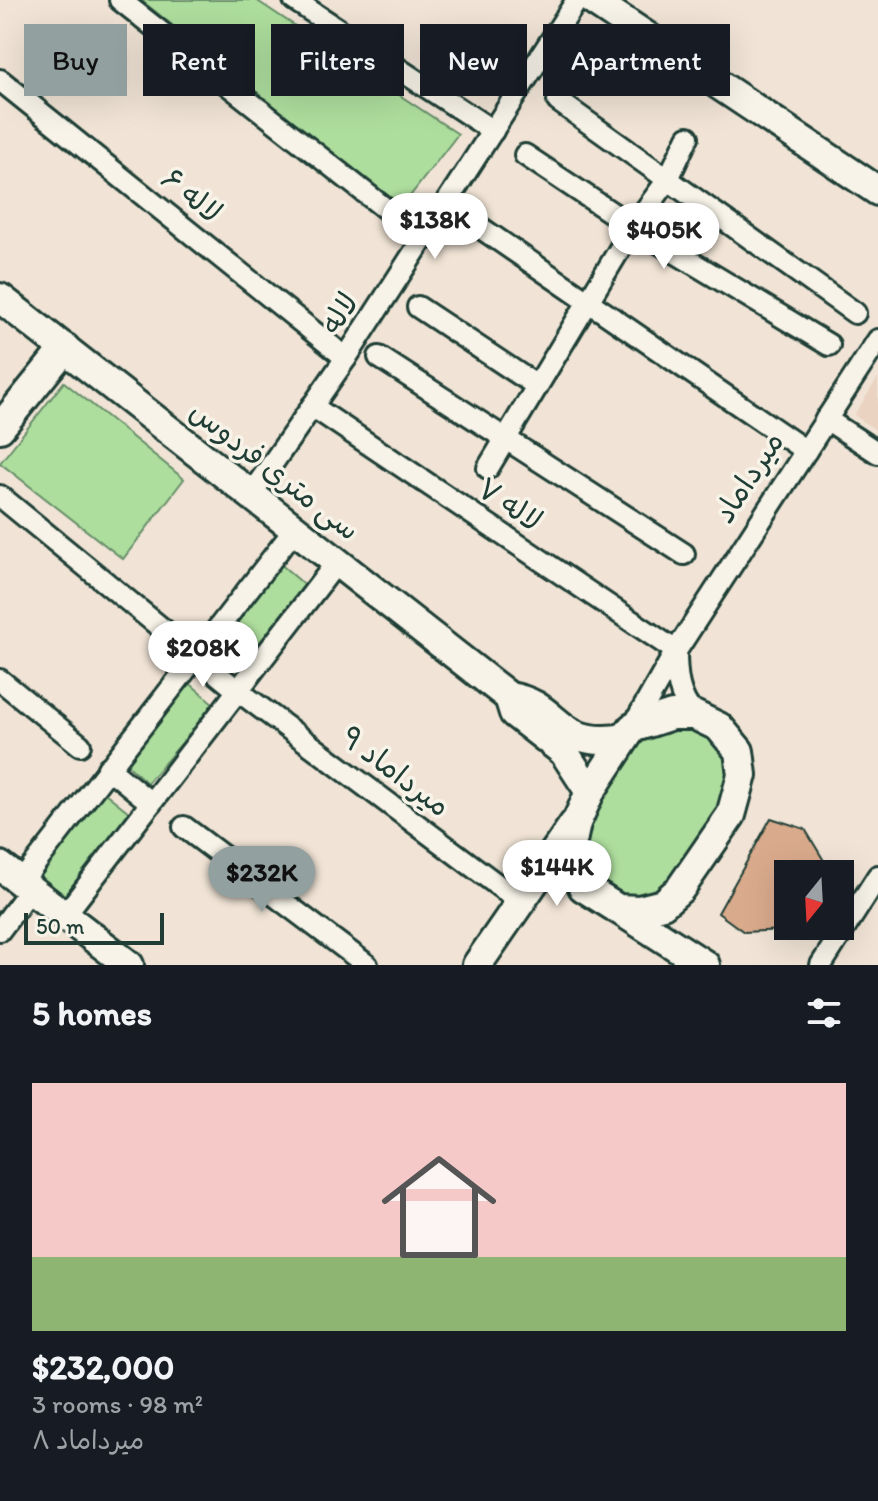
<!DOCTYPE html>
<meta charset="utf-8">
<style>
body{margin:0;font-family:Itim,"Playpen Sans Arabic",sans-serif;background:#242831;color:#f1f3f6;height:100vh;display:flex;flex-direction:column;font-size:30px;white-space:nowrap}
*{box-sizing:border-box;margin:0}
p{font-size:26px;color:#9ea1a6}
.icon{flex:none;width:44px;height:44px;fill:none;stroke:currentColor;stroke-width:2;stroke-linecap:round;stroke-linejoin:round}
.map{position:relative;height:965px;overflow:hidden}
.sheet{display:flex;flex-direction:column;background:#171b24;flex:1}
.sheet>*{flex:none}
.hud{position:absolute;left:24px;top:24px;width:830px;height:72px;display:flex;gap:16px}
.needle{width:52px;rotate:198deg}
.controls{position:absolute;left:774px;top:860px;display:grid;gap:16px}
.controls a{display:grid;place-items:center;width:80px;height:80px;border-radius:0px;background:#171b24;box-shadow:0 8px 32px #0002;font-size:40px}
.scale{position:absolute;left:24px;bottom:20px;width:140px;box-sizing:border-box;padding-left:8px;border:4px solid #1f3d34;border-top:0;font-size:22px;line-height:28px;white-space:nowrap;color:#1f3d34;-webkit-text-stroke:6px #f7f3e8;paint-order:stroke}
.price{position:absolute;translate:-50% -68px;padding:0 18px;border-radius:28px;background:#fff;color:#222;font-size:26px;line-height:52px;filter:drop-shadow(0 2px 4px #0008)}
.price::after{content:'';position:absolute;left:50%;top:48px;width:24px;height:18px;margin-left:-12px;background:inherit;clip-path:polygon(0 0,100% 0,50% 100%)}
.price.current{background:#92a19f;color:#111}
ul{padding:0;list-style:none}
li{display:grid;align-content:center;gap:16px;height:424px;padding:0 32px}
li span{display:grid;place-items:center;height:248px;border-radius:0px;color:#555}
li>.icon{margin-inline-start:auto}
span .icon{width:144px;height:144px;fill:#fffc;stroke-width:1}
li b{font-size:34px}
h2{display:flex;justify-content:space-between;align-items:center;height:96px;padding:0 32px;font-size:34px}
.pill{padding:0 28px;border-radius:0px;background:#171b24;box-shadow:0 8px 32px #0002;font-size:28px;line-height:72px}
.pill.current{background:#92a19f;color:#111}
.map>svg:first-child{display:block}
.built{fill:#ead3c0}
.green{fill:#aede9e;stroke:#668e69;stroke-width:2}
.building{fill:#daaa8c;stroke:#1f3d34;stroke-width:2}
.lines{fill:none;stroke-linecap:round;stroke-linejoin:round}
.street-casing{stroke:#1f3d34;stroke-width:26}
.secondary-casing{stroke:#1f3d34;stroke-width:34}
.street{stroke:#f7f3e8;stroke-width:20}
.secondary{stroke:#f7f3e8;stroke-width:28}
.labels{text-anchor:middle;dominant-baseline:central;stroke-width:7;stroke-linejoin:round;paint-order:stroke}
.street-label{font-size:30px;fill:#1f3d34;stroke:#f7f3e8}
</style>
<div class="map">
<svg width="878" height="965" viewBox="0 0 878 965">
<rect width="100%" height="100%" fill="#f1e4d6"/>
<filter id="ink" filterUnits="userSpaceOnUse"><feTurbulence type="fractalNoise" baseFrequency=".0125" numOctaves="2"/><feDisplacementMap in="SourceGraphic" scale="16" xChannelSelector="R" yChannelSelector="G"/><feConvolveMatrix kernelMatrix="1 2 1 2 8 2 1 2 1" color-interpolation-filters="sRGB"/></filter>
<g filter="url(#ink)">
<polygon class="built" points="878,378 878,432 854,415"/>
<g class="green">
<polygon points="141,0 256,0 458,134 400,209"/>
<polygon points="64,382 184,479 123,559 0,463"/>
<polygon points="277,561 308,588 241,672 213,646"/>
<polygon points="186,680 215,705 147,783 120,758"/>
<path d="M697,726L716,740L733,765L723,807L686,864L653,898L628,900L588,876C586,866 581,855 581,845C582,819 635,737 660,730C671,726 685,727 697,726Z"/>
<polygon points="100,789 130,813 66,897 37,873"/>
</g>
<polygon class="building" points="771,818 805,829 832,874 788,874 790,926 785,930 744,932 718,913"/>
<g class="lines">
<g class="street-casing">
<g id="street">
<polyline points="120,0 424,239"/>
<polyline points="294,0 493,131"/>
<polyline points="0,80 346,358"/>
<polyline points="558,101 855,313"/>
<polyline points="525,155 633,227 829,345"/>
<polyline points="478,226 806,451"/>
<polyline points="418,307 537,386"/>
<polyline points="379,357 684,554"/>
<polyline points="312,406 676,651"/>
<polyline points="826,419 878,453"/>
<polyline points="488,468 633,227 667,181 688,137"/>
<polyline points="251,494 346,358 577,0"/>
<polyline points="0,496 237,690 519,901"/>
<path d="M676,651C676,676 678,696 694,715"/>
<polyline points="0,680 80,745"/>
<polyline points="632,728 676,651 878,340"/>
<polyline points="108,768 151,803"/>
<polyline points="184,827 367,965"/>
<polyline points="21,882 295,529"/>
<polyline points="64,916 337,562"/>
<polyline points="0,930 30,890"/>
<polyline points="821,965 878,876"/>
</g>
</g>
<g class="secondary-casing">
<g id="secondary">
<polyline points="592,0 878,191"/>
<polyline points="0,298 509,697"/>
<polyline points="0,428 65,348"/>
<polygon points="672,715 694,715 719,727 739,751 742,775 731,815 680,889 663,904 639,910 618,909 583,887 570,851 576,823 590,792 632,728"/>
<path d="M590,792L564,752L514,713L509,697C561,704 553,750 625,738"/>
<polyline points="0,866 129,965"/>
<polyline points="618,909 705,965"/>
<polyline points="477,965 574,824"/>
</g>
</g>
<use href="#street" class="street"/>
<use href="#secondary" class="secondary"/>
</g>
</g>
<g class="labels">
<g class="street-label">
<text transform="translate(192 195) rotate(39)">لاله ۶</text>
<text transform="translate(339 313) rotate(-57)">لاله</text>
<text transform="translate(275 470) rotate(38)">سی متری فردوس</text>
<text transform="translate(748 477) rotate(-57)">میرداماد</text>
<text transform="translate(510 504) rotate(34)">لاله ۷</text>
<text transform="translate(396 771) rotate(37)">میرداماد ۹</text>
</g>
</g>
</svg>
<div class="controls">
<a><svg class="needle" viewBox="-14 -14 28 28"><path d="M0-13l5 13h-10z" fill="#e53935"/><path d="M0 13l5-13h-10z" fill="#9ea1a6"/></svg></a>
</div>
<div class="scale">50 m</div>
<b class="price" style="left:435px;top:261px">$138K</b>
<b class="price" style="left:664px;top:271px">$405K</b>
<b class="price" style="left:203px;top:689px">$208K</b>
<b class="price" style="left:557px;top:908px">$144K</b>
<b class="price current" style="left:262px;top:914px">$232K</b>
<div class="hud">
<a class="pill current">Buy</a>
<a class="pill">Rent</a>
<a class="pill">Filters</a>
<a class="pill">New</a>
<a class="pill">Apartment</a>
</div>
</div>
<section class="sheet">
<h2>5 homes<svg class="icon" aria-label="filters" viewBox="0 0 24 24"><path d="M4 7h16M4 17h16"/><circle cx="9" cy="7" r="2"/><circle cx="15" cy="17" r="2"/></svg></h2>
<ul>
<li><span style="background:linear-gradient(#f6c9c9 70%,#8fb573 0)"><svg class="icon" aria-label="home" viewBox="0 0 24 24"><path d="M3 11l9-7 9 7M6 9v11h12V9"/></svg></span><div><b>$232,000</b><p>3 rooms · 98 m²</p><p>میرداماد ۸</p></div></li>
</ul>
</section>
